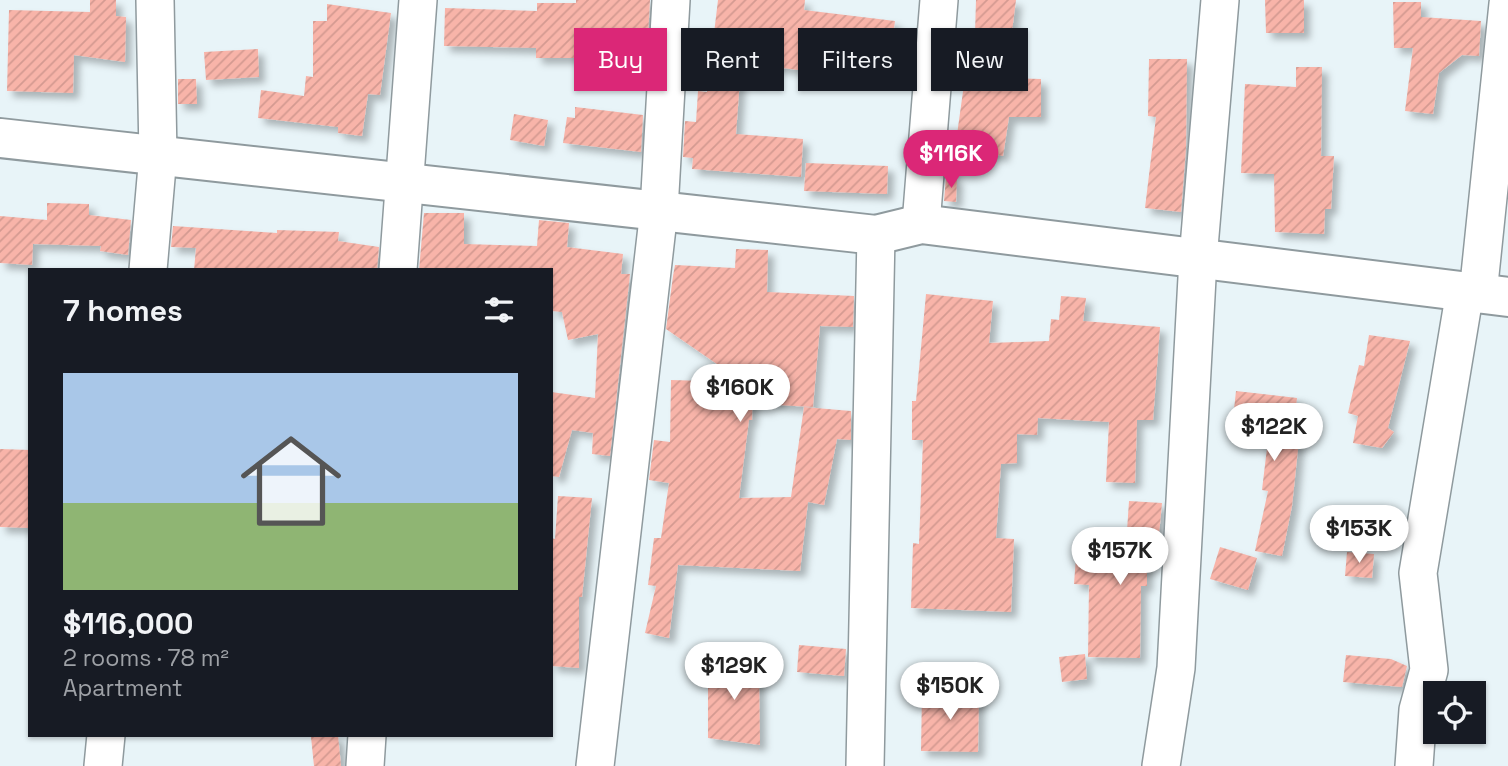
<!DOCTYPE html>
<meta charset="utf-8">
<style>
body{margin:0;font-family:"Space Grotesk",sans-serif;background:#20242c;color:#f1f3f6;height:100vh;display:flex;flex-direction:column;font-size:26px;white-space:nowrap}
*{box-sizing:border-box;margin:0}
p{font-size:23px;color:#9ea1a6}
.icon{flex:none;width:38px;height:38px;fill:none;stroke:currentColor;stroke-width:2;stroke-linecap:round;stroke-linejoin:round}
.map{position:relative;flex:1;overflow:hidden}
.drawer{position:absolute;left:28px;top:268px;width:525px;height:469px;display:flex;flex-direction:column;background:#171b24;border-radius:0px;box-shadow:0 2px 5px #0004}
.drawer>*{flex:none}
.hud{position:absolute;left:574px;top:28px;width:665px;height:63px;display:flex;gap:14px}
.buttons{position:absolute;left:1423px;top:681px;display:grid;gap:14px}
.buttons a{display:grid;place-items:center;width:63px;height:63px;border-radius:0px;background:#171b24;box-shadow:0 2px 5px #0004;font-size:35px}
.price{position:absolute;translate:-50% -60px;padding:0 16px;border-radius:24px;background:#fff;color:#222;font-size:23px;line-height:46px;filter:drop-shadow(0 2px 4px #0008)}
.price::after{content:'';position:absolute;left:50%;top:42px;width:21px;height:16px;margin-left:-10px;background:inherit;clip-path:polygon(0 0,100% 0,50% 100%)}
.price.on{background:#db2777;color:#fff}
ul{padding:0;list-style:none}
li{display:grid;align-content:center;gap:14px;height:371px;padding:0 35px}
li span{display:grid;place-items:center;height:217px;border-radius:0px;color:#555}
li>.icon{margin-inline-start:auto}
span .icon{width:126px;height:126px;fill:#fffc;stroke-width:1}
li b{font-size:30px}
h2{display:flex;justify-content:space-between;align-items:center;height:84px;padding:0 35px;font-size:30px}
.chip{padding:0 24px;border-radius:0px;background:#171b24;box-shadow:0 2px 5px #0004;font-size:24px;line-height:63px}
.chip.on{background:#db2777;color:#fff}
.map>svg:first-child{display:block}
.building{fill:url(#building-hatch);filter:url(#shadow)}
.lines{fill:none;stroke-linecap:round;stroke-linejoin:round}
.minor-casing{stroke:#8f9a9e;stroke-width:40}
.tertiary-casing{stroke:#8f9a9e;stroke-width:42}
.minor{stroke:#fff;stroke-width:37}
.tertiary{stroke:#fff;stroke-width:38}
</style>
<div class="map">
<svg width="1508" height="766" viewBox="0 0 1508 766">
<defs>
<pattern id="building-hatch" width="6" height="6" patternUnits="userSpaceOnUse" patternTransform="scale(1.75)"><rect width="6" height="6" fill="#f8b4a9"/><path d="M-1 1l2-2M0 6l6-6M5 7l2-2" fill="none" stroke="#d49a91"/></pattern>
<filter id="shadow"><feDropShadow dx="6" dy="6" stdDeviation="3.5" flood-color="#0004"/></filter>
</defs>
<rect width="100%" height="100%" fill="#e8f4f8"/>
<g class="building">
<polygon points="90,0 116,0 116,16 126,17 125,62 74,55 73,93 7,91 9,10 90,12"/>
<polygon points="576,0 650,0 647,54 601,52 601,58 536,58 536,48 444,46 445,8 537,11 537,3 576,3"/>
<polygon points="718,0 805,0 804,10 895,21 888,74 799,63 798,70 759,65 757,81 740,79 736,134 803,139 801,177 692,169 693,158 683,157 685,121 696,122 698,91 707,92"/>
<polygon points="976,0 1016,0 1006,78 1041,79 1041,117 1009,117 1003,156 955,149 971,34 975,34"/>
<polygon points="1265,0 1304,0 1304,33 1266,33"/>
<polygon points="1393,2 1421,2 1421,17 1481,21 1479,56 1462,55 1439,73 1433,114 1405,111 1413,48 1394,48"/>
<polygon points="327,4 391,13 380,95 368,94 362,136 338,133 338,127 258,118 261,90 304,96 306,76 313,77 313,21 327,21"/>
<polygon points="258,49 259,77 206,80 204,52"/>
<polygon points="1149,59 1187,59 1186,148 1181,212 1145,208 1156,117 1148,116"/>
<polygon points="1296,67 1322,67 1321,156 1334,156 1331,209 1325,209 1324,234 1275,232 1274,174 1241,173 1245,84 1296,87"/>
<polygon points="178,79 196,79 197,104 178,104"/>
<polygon points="575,107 643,115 641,152 563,143 567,117 575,118"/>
<polygon points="514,114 548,120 544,146 510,140"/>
<polygon points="806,163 888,166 887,194 804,191"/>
<polygon points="946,177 957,178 956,202 944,201"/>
<polygon points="47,203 89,204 89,215 131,220 128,255 100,251 101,246 33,244 32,265 0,263 0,216 47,220"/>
<polygon points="424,213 464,213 464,244 537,246 539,220 569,223 567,247 623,254 621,274 630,274 610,456 592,454 593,433 572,430 559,477 551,476 551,392 595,398 598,334 568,340 562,312 552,311 552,270 419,270"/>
<polygon points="173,226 277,233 277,230 339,232 338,241 379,247 377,270 194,270 196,248 171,247"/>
<polygon points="736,249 768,250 767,292 854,296 853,327 820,326 813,407 777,405 753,388 752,420 749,420 739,498 791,497 804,407 851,411 851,440 837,439 824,505 808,502 800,571 678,565 669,638 645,633 656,586 648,585 654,538 661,538 669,483 649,480 654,440 670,442 671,380 743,382 666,329 673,276 675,265 735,268"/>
<polygon points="926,294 993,301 989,343 1049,341 1051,319 1059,320 1061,296 1086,298 1083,321 1160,327 1153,420 1137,420 1135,483 1106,482 1109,422 1038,418 1037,435 1017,434 1017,463 1001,464 996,538 1014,539 1011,612 911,608 913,543 919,544 923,440 912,440 912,401 916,401"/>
<polygon points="1369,335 1410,341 1388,428 1394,432 1382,448 1353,443 1358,416 1348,413 1359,365 1364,366"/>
<polygon points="1236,391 1297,398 1292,440 1299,440 1292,506 1282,556 1255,551 1268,491 1262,490 1270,423 1233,419"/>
<polygon points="0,449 30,450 30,528 0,527"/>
<polygon points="558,496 592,498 582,597 579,597 579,668 551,666 551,538 555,539"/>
<polygon points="1129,501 1162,503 1158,545 1147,544 1147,586 1141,586 1140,658 1088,657 1089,585 1074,584 1076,557 1125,561"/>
<polygon points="1220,547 1257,558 1248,590 1210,579"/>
<polygon points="1347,552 1374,554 1372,578 1345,576"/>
<polygon points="799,645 846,649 844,676 797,672"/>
<polygon points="1085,654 1087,679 1062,682 1059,657"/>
<polygon points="1346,655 1391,659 1407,666 1402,687 1343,682"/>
<polygon points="708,662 759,664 760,745 708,738"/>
<polygon points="1448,681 1458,685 1457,692 1445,691"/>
<polygon points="922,692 979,692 978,752 921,751"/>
<polygon points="338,735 341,766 314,766 311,737"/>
</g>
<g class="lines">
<g class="minor-casing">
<g id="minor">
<polyline points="921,224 939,0"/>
<polyline points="148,270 158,155 155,0"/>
<polyline points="398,270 418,0"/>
<polyline points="1478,294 1508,4"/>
<polyline points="103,766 106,735"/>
<polyline points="365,766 367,735"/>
<polyline points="595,766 659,210 671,0"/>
<polyline points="865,766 876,235"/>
<polyline points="1161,766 1176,668 1198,259 1220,0"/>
<polyline points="1414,766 1418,710 1429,670 1418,573 1465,291"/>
</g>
</g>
<g class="tertiary-casing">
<polyline id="tertiary" points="0,138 876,235 921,224 1508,297"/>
</g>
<use href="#minor" class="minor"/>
<use href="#tertiary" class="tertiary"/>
</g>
</svg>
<div class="buttons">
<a><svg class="icon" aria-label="locate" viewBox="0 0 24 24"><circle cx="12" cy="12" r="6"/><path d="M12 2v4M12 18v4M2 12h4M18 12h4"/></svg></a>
</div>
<b class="price on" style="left:951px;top:190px">$116K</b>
<b class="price" style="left:740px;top:424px">$160K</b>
<b class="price" style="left:1274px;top:463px">$122K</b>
<b class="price" style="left:1359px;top:565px">$153K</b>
<b class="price" style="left:1120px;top:587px">$157K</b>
<b class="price" style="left:734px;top:702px">$129K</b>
<b class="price" style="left:950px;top:722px">$150K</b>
<div class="hud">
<a class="chip on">Buy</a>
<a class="chip">Rent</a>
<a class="chip">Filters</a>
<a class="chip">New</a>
</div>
<section class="drawer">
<h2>7 homes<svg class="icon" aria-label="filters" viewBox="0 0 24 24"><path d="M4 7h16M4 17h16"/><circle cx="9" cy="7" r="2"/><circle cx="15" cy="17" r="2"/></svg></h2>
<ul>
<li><span style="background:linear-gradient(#a9c7e8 60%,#8fb573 0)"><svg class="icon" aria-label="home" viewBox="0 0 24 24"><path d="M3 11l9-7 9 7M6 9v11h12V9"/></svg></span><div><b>$116,000</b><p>2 rooms · 78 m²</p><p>Apartment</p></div></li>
</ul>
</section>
</div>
